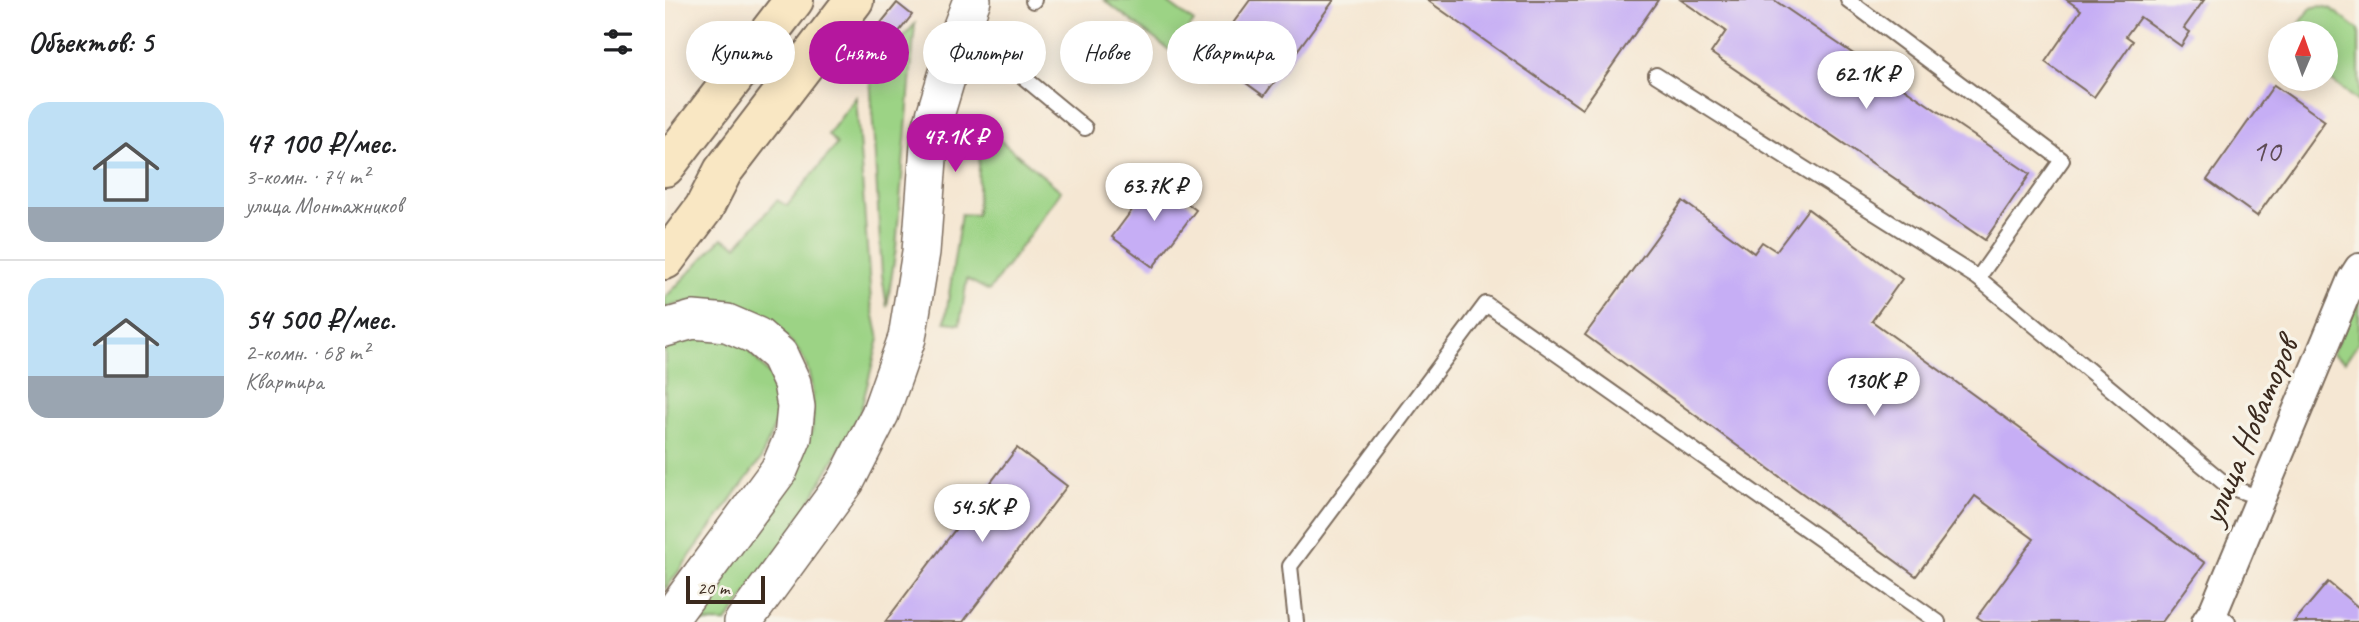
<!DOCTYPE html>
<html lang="ru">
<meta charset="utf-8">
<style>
body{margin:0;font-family:Caveat,sans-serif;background:#f2f2f2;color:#202124;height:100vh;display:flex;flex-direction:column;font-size:26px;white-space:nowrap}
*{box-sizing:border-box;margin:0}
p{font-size:23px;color:#757577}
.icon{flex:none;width:38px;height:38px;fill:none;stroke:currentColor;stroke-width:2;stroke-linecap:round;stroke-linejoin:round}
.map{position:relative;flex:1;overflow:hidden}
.panel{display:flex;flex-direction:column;background:#fff;width:665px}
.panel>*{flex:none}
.banner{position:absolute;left:21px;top:21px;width:665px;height:63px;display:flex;gap:14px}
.needle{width:46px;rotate:2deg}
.tools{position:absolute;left:1603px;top:21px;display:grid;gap:14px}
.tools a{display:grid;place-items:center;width:70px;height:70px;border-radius:50%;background:#fff;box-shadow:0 4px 18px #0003;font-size:35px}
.scale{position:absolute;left:21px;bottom:18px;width:79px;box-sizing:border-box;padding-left:7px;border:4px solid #3b2a1e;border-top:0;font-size:19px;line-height:24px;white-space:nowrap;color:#3b2a1e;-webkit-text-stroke:5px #f7f3e8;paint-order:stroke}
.price{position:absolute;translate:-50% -60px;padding:0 16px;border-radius:24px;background:#fff;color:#222;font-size:23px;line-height:46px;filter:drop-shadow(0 2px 4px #0008)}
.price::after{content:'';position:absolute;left:50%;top:42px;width:21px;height:16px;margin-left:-10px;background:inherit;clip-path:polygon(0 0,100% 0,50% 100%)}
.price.on{background:#b5179e;color:#fff}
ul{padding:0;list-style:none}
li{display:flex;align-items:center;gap:21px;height:175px;padding:0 28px}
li+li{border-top:2px solid #e0e0e0}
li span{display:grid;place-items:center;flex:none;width:196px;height:140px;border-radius:21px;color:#555}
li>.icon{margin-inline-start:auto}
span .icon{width:84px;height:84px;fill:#fffc;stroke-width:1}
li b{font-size:30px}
h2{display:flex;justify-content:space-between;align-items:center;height:84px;padding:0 28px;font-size:30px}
.pill{padding:0 24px;border-radius:32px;background:#fff;box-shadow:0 4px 18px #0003;font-size:24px;line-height:63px}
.pill.on{background:#b5179e;color:#fff}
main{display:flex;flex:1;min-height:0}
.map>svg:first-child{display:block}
.green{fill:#9cd385;stroke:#6c7e52;stroke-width:2}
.building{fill:#c6aef5}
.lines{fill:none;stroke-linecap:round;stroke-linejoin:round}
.service-casing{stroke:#7c6c5d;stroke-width:18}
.minor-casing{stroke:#7c6c5d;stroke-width:32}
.tertiary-casing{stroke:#7c6c5d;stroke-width:40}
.secondary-casing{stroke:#7c6c5d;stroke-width:42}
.service{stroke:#fff;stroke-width:14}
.minor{stroke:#fff;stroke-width:28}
.tertiary{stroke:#fff;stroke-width:37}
.secondary{stroke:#f9e7c3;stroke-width:38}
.labels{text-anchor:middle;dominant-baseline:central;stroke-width:7;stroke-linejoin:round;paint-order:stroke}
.number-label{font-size:32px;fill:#5e4b54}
.street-label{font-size:35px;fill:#3b2a1e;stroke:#f7f3e8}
</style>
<main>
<section class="panel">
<h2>Объектов: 5<svg class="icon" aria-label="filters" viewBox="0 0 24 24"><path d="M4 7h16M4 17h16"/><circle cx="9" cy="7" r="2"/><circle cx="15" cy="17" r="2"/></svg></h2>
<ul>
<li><span style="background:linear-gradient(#bfe0f5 75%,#9aa5b1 0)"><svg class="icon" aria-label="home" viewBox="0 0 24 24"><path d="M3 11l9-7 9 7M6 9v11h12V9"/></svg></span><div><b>47 100 ₽/мес.</b><p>3-комн. · 74 m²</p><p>улица Монтажников</p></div></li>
<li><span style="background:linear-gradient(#bfe0f5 70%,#9aa5b1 0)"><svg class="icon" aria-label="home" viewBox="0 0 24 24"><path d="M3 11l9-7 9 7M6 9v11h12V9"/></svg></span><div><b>54 500 ₽/мес.</b><p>2-комн. · 68 m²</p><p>Квартира</p></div></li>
</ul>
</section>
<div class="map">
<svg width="1694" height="622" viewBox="0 0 1694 622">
<rect width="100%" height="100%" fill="#f7f3e8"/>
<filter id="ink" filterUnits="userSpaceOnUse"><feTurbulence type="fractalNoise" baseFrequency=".0143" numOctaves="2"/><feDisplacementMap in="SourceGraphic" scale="14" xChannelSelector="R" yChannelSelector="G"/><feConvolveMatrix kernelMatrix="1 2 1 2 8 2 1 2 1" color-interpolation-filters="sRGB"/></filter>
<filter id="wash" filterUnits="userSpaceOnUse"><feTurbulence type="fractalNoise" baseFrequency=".00686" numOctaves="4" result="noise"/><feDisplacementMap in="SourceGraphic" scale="28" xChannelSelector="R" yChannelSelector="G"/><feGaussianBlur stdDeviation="1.57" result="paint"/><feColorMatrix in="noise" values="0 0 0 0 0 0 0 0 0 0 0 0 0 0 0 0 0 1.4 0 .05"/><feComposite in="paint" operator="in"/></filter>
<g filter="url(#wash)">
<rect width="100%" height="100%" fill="#f5e7d3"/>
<g class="green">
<polygon points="439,0 499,0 529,22 507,52"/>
<polygon points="1654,6 1665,8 1694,30 1694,103 1661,76 1661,33 1628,33 1646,8"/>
<polygon points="250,24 231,248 222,307 217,275 205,74"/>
<path d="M191,97L206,302L214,339L195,413L126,535L61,622H19L147,431C148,410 149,391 143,371C140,358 129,344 119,335C84,299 48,292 0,308V298L57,238L72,246L112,200L122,206L172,144L163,135Z"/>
<polygon points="324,131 396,191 324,291 302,279 295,324 280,322 296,214 312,215 315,142"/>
<polygon points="1694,299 1694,341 1680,362 1667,354 1687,309"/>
<polygon points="44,333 81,347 108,379 114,415 96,459 0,590 0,343"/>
</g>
<g id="blocks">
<g class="building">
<polygon points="585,0 669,0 599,96 544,56"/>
<polygon points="762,0 993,0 917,109"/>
<polygon points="1016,0 1109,0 1365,174 1320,240 1046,53 1061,31"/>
<polygon points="1402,0 1539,0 1519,28 1525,32 1516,46 1475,17 1461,36 1468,41 1429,97 1380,62 1416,10"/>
<polygon points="232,3 247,15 219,51 203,39"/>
<polygon points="1609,85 1660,121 1592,216 1542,180"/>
<polygon points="490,179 531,210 488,267 447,237"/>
<polygon points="1018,201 1089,253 1097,242 1111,251 1143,209 1237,279 1207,321 1540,563 1497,622 1320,622 1312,617 1369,539 1310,496 1251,576 920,335"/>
<polygon points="352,448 402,486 298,622 220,622"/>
<polygon points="1663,582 1694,608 1694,622 1629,622"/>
</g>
</g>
</g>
<g filter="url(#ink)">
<use href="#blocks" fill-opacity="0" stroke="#7c6c5d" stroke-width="2"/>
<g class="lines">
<g class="service-casing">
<g id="service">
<polyline points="1183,0 1397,160 1313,278"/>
<polyline points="368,1 369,0"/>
<polyline points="297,29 316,42 420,128"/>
<polyline points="991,75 1313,278 1564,487 1596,498"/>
<polyline points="1549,610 1563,622"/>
<polyline points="631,622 625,566 821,304 1273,622"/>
</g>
</g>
<g class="minor-casing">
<polyline id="minor" points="1541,622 1549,610 1687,279 1694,268"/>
</g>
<g class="tertiary-casing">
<g id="tertiary">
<polyline points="0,328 28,320 62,323 92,336 114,355 127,383 131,407 128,437 114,470 2,622"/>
<polyline points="78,622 181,481 215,414 242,338 256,252 265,132 296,29 307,0"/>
</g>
</g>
<g class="secondary-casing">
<g id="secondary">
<polyline points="0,167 129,0"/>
<polyline points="0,260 39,208 58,171 189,0"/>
</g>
</g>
<use href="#service" class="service"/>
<use href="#minor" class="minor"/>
<use href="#tertiary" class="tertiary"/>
<use href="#secondary" class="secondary"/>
</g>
</g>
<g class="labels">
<g class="number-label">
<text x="1601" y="150">10</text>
</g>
<g class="street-label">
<text transform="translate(1584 431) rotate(-67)">улица Новаторов</text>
</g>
</g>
</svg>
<div class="tools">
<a><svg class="needle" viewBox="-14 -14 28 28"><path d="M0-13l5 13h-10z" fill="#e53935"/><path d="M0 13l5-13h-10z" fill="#757577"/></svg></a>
</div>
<div class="scale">20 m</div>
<b class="price" style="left:1201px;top:111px">62.1K ₽</b>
<b class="price on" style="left:290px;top:174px">47.1K ₽</b>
<b class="price" style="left:489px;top:223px">63.7K ₽</b>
<b class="price" style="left:1209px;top:418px">130K ₽</b>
<b class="price" style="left:317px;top:544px">54.5K ₽</b>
<div class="banner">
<a class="pill">Купить</a>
<a class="pill on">Снять</a>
<a class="pill">Фильтры</a>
<a class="pill">Новое</a>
<a class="pill">Квартира</a>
</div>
</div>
</main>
